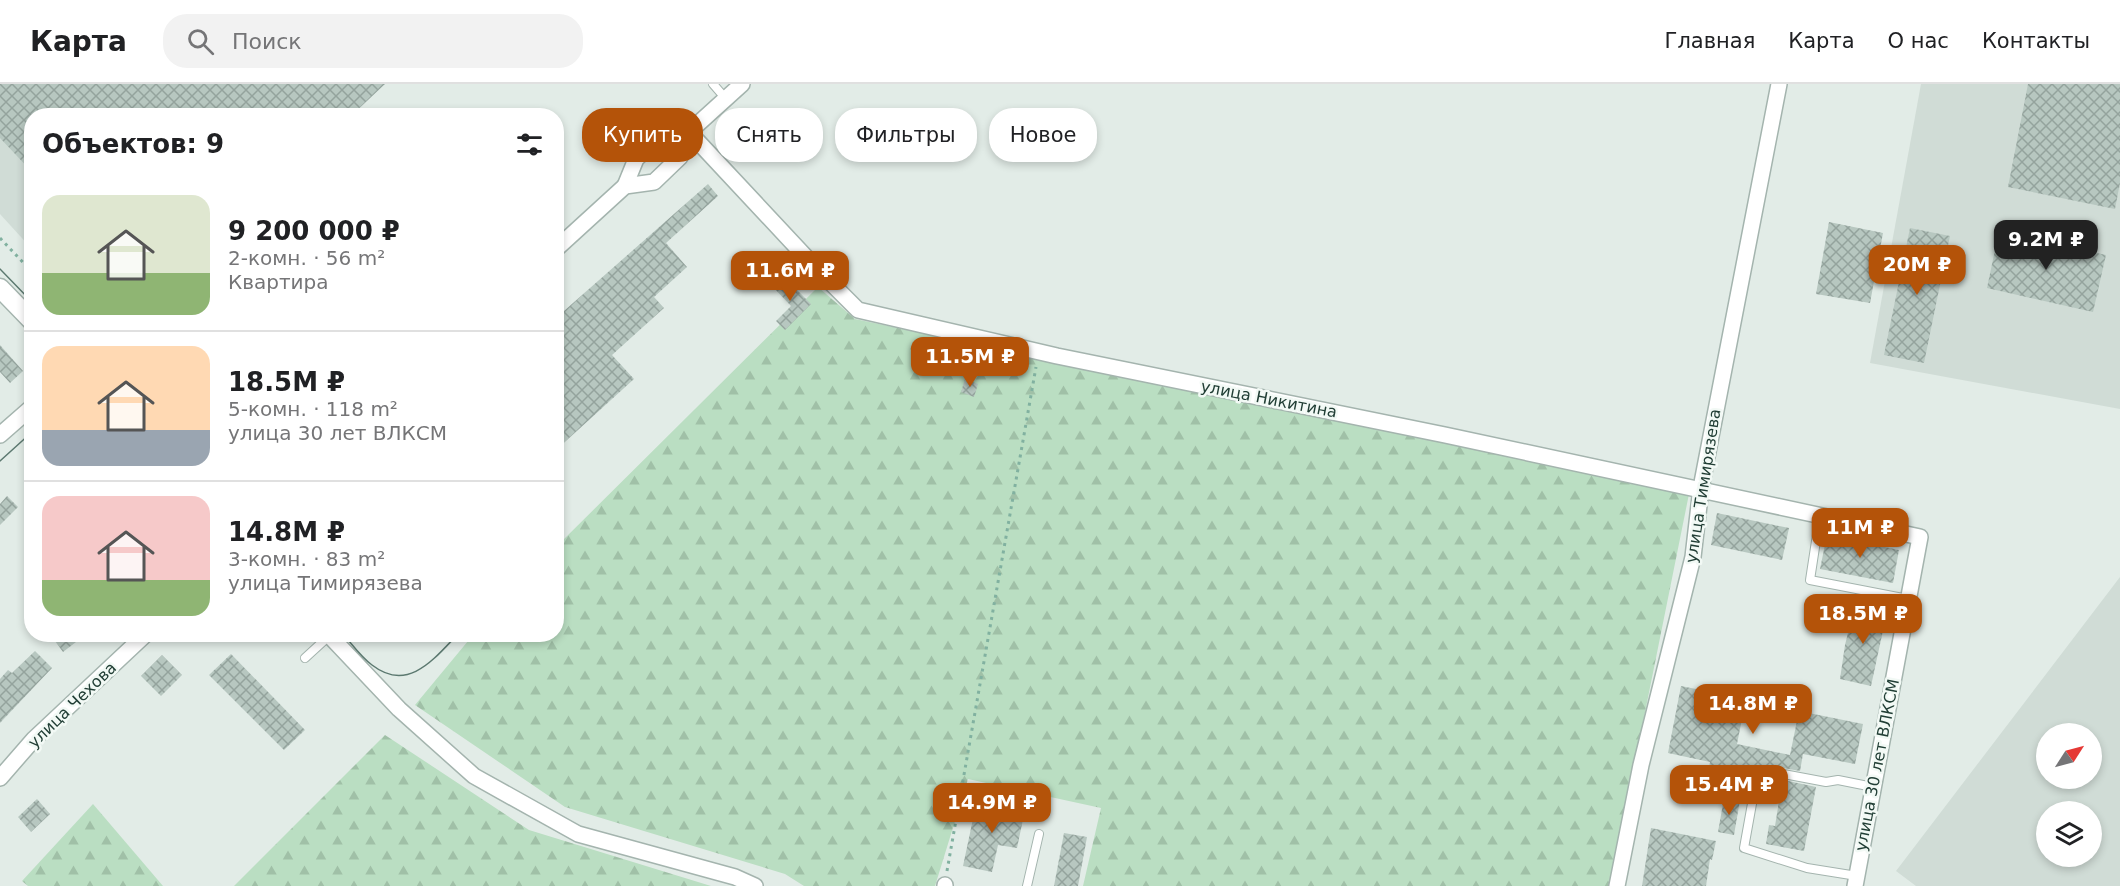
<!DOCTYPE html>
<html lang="ru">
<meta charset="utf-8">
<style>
body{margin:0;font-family:"DejaVu Sans",sans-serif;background:#f2f2f2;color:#202124;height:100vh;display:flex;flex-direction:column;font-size:22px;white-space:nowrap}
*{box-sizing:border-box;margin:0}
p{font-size:20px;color:#757577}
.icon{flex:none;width:33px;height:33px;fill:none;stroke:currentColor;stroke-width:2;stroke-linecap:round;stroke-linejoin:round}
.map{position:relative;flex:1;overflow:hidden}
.details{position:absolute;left:24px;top:24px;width:540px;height:534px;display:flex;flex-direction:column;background:#fff;border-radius:24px;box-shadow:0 3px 9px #0003}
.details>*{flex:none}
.banner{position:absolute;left:582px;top:24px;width:570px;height:54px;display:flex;gap:12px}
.needle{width:39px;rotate:54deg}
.tools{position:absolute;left:2036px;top:639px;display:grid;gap:12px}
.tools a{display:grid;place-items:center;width:66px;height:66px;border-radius:50%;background:#fff;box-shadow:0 3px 9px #0003;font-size:30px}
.price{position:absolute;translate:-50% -51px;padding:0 14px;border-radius:12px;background:#b45309;color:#fff;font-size:20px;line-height:39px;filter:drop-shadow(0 2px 3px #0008)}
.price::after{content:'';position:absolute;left:50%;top:36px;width:18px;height:14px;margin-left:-9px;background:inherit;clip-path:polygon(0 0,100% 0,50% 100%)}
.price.active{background:#222;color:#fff}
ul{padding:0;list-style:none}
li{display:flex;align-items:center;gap:18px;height:150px;padding:0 18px}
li+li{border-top:2px solid #e0e0e0}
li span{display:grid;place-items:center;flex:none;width:168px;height:120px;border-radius:18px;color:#555}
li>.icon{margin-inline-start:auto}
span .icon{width:72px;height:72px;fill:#fffc;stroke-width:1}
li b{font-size:26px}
h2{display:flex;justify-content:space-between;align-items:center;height:72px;padding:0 18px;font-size:26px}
.tag{padding:0 21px;border-radius:24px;background:#fff;box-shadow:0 3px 9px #0003;font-size:21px;line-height:54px}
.tag.active{background:#b45309;color:#fff}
header{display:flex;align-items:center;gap:36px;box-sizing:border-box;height:84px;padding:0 30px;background:#fff;border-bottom:2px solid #e0e0e0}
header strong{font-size:28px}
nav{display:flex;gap:33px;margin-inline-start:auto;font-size:21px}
.search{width:420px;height:54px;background:#f2f2f2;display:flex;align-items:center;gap:15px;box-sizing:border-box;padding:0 21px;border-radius:24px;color:#757577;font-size:22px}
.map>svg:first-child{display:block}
.built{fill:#d0dcd6;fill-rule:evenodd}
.forest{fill:url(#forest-firs)}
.building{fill:url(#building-cross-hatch)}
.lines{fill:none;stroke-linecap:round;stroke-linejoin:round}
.service-casing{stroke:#a4b4ae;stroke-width:10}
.minor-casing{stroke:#a4b4ae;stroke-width:18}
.tertiary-casing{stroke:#a4b4ae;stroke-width:21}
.path{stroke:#81b1a0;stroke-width:3;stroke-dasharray:3 4.5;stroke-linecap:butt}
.service{stroke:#fff;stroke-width:8}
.minor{stroke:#fff;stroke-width:15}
.tertiary{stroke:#fff;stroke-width:18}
.tram{stroke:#5c7970;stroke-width:1.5}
.labels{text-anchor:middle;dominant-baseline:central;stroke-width:5;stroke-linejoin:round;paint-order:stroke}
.street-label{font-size:16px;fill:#213e35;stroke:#f2f9f5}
</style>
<header>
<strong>Карта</strong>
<div class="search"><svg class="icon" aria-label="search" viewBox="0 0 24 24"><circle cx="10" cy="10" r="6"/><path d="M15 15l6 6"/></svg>Поиск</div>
<nav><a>Главная</a><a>Карта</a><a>О нас</a><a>Контакты</a></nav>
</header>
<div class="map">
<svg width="2120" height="802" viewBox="0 0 2120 802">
<defs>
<pattern id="forest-firs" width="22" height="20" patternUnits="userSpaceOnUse" patternTransform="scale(1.5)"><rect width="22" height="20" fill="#badec2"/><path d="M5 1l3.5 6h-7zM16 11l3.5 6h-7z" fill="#a0c0a7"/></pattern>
<pattern id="building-cross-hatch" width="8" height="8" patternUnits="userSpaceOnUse" patternTransform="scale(1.5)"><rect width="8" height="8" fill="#b7c7c0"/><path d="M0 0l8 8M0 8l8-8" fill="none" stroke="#94a39d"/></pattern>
</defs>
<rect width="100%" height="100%" fill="#e2ece7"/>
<g class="built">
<polygon points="0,0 32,32 31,164 0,130"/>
<polygon points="1921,0 2120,0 2120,325 1870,279"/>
<path d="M2120,493V802H1916L1896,787ZM2046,650H2091V694H2046ZM2046,728H2091V772H2046Z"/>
</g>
<g class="forest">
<polygon points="818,203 855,235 1689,410 1610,802 1083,802 1101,724 968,695 935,802 804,802 785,790 565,723 415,621 473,551 556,550 557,462"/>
<polygon points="385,651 529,746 711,802 234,802"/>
<polygon points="93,720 163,802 28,802 22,797"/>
</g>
<g class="building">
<polygon points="0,0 385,0 351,32 32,32 32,88 0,54"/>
<polygon points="2028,0 2120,0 2120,99 2115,125 2008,103"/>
<polygon points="708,100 718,112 666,159 687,183 654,213 664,224 612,271 634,295 556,366 556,234"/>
<polygon points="1829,138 1883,149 1870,219 1816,210"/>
<polygon points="1910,144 1950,152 1924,279 1884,271"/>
<polygon points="1999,147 2106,171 2093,228 1987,204"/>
<polygon points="782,191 811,220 785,246 776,237 791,222 772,202"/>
<polygon points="0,261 23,287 10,299 0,288"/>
<polygon points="965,295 978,300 974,313 961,308"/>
<polygon points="7,412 18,423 0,441 0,420"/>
<polygon points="1717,429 1789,444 1782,476 1711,461"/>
<polygon points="1827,451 1899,466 1893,499 1820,485"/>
<polygon points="1855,521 1887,528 1871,602 1840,595 1845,561"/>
<polygon points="50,550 71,550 76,558 63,568"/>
<polygon points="35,567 52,584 0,639 0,595 8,586 12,589"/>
<polygon points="231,570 305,646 284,666 209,591"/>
<polygon points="162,571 182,591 161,612 141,592"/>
<polygon points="1681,602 1746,615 1737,660 1790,671 1799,627 1863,640 1855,680 1803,670 1800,687 1778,683 1767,689 1732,682 1730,688 1709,684 1710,678 1668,669"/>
<polygon points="1779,695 1816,703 1804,767 1766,760 1769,741 1775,742 1779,717 1774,716 1777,697"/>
<polygon points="1724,714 1740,716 1734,751 1718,748"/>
<polygon points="37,715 50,730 31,748 18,733"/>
<polygon points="977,716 1025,726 1017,764 998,761 992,788 963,782"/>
<polygon points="1651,744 1716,757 1712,776 1710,775 1706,802 1642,802"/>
<polygon points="1064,749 1087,753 1078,802 1054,802"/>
</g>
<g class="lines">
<g class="service-casing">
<g id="service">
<polyline points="713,0 726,15"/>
<polyline points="1820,431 1810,496 1908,515"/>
<polyline points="305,574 329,552"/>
<polyline points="1857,792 1807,784 1744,764 1755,703 1778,689 1826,698 1838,696 1873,703"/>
<polyline points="1027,802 1039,750"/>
</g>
</g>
<g class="minor-casing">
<g id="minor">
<polyline points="625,102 636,75 662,51 689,48 817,185 858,226 1057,272 1445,351 1920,453 1855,802"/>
<polyline points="556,165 625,102 654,98 680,73 689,48 742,0"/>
<polyline points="0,351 32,323"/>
<polyline points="328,550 399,625 474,692 578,750 735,793 755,802"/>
<polyline points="0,694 34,655 146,550"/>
<polyline points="945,802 945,801"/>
<polyline points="1617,802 1641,681 1693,473 1701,404 1779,0"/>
</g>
</g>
<g class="tertiary-casing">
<polyline id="tertiary" points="0,204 32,237"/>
</g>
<g class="path">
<polyline points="0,154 32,188"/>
<polyline points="947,787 1036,283"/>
</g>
<use href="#service" class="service"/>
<use href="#minor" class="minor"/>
<use href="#tertiary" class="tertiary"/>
<g class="tram">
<polyline points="0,185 32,218"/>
<polyline points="0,377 32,348"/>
<path d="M343,550C352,560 361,573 372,581C408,609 434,575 458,550"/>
</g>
</g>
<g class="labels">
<g class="street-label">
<text transform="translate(1269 315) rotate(11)">улица Никитина</text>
<text transform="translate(1703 402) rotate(-81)">улица Тимирязева</text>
<text transform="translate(72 621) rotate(-44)">улица Чехова</text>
<text transform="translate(1877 681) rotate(-79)">улица 30 лет ВЛКСМ</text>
</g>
</g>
</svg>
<div class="tools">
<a><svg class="needle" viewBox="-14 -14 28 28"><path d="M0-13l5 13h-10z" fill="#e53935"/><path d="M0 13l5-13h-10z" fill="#757577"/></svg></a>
<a><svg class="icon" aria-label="layers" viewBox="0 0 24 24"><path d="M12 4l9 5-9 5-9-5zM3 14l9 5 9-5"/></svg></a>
</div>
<b class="price active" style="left:2046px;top:187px">9.2M ₽</b>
<b class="price" style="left:1917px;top:212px">20M ₽</b>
<b class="price" style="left:790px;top:218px">11.6M ₽</b>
<b class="price" style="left:970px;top:304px">11.5M ₽</b>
<b class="price" style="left:1860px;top:475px">11M ₽</b>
<b class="price" style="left:1863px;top:561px">18.5M ₽</b>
<b class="price" style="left:1753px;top:651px">14.8M ₽</b>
<b class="price" style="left:1729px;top:732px">15.4M ₽</b>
<b class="price" style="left:992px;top:750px">14.9M ₽</b>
<div class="banner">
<a class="tag active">Купить</a>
<a class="tag">Снять</a>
<a class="tag">Фильтры</a>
<a class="tag">Новое</a>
</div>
<section class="details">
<h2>Объектов: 9<svg class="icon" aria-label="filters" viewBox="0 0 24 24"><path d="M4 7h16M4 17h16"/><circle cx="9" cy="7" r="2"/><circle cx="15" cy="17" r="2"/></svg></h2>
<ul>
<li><span style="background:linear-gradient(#dfe7d0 65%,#8fb573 0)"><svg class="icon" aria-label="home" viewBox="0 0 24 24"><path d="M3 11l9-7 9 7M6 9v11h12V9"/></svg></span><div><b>9 200 000 ₽</b><p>2-комн. · 56 m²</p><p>Квартира</p></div></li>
<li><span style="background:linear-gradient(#ffd9b3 70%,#9aa5b1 0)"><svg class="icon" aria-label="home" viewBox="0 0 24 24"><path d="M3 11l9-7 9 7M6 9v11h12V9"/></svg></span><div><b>18.5M ₽</b><p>5-комн. · 118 m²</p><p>улица 30 лет ВЛКСМ</p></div></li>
<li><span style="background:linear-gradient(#f6c9c9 70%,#8fb573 0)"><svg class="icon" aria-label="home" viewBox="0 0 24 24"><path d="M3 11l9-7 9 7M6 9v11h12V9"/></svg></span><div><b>14.8M ₽</b><p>3-комн. · 83 m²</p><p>улица Тимирязева</p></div></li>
</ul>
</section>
</div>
